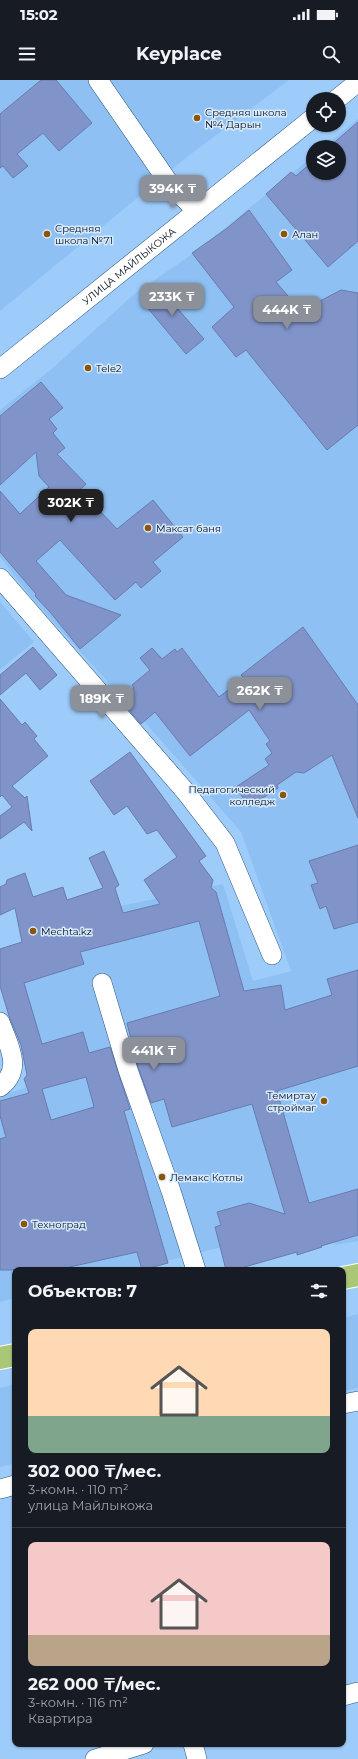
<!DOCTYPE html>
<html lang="ru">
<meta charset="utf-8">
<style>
body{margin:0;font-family:Montserrat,sans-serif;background:#242831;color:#f1f3f6;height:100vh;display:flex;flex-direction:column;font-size:15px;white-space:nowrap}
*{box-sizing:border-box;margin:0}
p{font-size:13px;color:#9ea1a6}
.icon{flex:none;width:22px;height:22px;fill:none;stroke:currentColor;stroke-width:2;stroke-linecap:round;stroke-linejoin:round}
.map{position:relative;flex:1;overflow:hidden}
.panel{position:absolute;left:12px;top:1187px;width:334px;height:480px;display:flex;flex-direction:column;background:#171b24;border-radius:8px;box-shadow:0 1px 3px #0004}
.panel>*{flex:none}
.buttons{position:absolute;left:306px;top:12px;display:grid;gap:8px}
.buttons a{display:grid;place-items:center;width:40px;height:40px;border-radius:50%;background:#171b24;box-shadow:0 1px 3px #0004;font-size:20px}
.price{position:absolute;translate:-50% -34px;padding:0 9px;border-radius:8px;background:#8c9099;color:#fff;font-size:13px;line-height:26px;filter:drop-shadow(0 1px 2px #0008)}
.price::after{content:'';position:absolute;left:50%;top:24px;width:12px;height:9px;margin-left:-6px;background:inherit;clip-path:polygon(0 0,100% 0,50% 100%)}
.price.active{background:#222;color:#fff}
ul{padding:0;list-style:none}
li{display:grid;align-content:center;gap:8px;height:212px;padding:0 16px}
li+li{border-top:1px solid #363941}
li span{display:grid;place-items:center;height:124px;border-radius:8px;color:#555}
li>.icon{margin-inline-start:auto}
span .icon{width:72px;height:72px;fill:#fffc;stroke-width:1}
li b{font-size:17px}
h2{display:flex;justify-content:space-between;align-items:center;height:48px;padding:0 16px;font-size:17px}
.status{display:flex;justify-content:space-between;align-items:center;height:28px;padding:0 20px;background:#171b24;direction:ltr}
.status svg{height:11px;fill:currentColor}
header{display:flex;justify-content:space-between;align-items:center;height:52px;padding:0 16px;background:#171b24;font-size:18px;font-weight:700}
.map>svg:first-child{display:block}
.built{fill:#8ec0f4}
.building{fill:#8194c9;stroke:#697bae;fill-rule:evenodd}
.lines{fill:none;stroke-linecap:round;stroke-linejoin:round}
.minor-casing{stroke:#275179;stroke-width:20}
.major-casing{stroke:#fff;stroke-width:24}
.minor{stroke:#fff;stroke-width:19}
.major{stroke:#a9c776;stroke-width:22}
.poi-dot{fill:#8b5603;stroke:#d7eafd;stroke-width:1.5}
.labels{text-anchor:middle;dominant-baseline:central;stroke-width:3;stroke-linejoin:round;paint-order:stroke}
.poi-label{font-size:10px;fill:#000d1c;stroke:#d7eafd;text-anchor:start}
.street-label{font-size:10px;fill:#000d1c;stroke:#d7eafd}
</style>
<div class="status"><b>15:02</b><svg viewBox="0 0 49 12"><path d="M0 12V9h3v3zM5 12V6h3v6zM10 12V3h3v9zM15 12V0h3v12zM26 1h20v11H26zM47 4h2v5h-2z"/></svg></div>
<header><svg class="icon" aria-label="menu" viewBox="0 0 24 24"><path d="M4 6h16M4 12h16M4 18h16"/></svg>Keyplace<svg class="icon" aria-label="search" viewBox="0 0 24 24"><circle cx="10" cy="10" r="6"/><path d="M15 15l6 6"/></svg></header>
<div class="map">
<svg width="358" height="1679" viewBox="0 0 358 1679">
<rect width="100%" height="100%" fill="#9eccfa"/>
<g class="built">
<polygon points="0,0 289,0 187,77 0,231"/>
<polygon points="358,39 358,1161 335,1165 327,1140 132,1190 15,1190 15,1218 0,1222 0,1016 25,1008 34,992 3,878 80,835 223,804 253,901 291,891 241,752 158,657 35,522 0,477 0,330 54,287 133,215 198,170 313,76 313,93 339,93 339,67 324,67"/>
<polygon points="0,522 34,562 0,590"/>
<polygon points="358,1234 358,1308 343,1311 343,1238"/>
<polygon points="15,1304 15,1383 0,1387 0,1308"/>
</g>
<g class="building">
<polygon points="41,0 56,0 92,43 59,71 43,53 17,74 28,86 13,98 3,86 0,88 0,34"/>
<polygon points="358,42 358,161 328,187 266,114 291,92 296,96 313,81 313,93 339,93 339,67 329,67"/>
<polygon points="249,130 292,190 276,202 301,231 341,210 358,213 358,345 327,370 246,270 236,277 212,247 234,227 192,173 226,149"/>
<polygon points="160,204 165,209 170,205 181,219 178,221 181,225 177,228 204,259 186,274 141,220"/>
<polygon points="41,302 63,328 49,339 57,349 53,353 65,368 57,374 86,404 80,410 117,449 153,420 183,457 153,482 161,491 141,508 136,502 115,520 60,460 36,481 66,515 121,535 80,569 50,532 35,516 36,514 0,472 0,411 20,434 49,407 39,396 36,372 0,405 0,336"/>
<polygon points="303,547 358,625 358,738 332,675 304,693 296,692 277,705 278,708 249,727 236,707 269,685 265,679 272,673 266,664 270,661 249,630 190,676 155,632 141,644 120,620 134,608 132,605 150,590 140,578 152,568 162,579 175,569 177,572 182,568 219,617 244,598 241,595"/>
<polygon points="33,567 57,595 40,610 26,593 0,615 0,595"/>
<polygon points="0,619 22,645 25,642 37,656 34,659 48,676 12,706 25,718 27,716 32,751 24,742 0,759 0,736 12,727 2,715 0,717"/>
<path d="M130,672L206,776L199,781L213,800L211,808L216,812L244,911L281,905L285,930L332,915L327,899L358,890V986L277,1011L309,1123L358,1109V1155L321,1166L322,1167L297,1175V1172L234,1190H226L215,1147L221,1145L217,1132L249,1123L285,1134L252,1024L172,1047L164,1019L151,1023L138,987L127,943L220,916L199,841L80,872L84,884L24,903L42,964L83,952L89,973L110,967L130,1029L124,1031L168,1183L142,1190L137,1172L56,1190H0V1059L6,1057L0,1036V1021L29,1013L24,999L27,995L21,965L9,936L0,906V869L22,862L15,828L0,835V807L6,804L7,800L25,793L33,817L63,807L67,820L103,808L89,778L104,771L119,805L115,808L123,833L160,824L144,800L177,777L157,750L147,754L127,726L114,735L90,701ZM86,997L94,1027L51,1040L42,1009Z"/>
<polygon points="358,765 358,842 334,849 326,826 320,829 311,805 318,803 309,781"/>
</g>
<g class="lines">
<g class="minor-casing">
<g id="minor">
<polyline points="98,0 171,106 197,131"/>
<polyline points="337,19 358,2"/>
<path id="s1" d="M0,289L313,38"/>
<polyline points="0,498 185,711 225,763 272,875"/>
<polyline points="102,903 128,990 171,1111 196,1190"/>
<path d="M0,942C8,964 24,989 0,1007"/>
<polyline points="343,1324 358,1321"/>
<polyline points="0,1409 15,1405"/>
<polyline points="343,1616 358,1612"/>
<polyline points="193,1664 197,1679"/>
<polyline points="95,1679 144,1664"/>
</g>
</g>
<g class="major-casing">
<g id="major">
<polyline points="343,1198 358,1195"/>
<polyline points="0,1278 15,1275"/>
</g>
</g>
<use href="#minor" class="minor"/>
<use href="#major" class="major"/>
</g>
<g class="poi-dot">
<circle cx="197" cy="38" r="4"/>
<circle cx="47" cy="154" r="4"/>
<circle cx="284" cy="154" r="4"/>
<circle cx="88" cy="288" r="4"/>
<circle cx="148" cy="448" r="4"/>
<circle cx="283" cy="715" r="4"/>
<circle cx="33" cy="851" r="4"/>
<circle cx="324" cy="1021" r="4"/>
<circle cx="162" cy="1097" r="4"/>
<circle cx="24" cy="1144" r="4"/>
</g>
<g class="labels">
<g class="poi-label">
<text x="205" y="32">Средняя школа<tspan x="205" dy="12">№4 Дарын</tspan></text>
<text x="55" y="148">Средняя<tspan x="55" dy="12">школа №71</tspan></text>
<text x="292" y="154">Алан</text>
<text x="96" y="288">Tele2</text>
<text x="156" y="448">Максат баня</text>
<text x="275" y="709" text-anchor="end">Педагогический<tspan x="275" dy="12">колледж</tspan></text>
<text x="41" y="851">Mechta.kz</text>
<text x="316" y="1015" text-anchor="end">Темиртау<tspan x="316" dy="12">строймаг</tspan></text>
<text x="170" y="1097">Лемакс Котлы</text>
<text x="32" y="1144">Техноград</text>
</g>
<g class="street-label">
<text stroke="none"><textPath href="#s1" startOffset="165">УЛИЦА МАЙЛЫКОЖА</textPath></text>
</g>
</g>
</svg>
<div class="buttons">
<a><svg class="icon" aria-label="locate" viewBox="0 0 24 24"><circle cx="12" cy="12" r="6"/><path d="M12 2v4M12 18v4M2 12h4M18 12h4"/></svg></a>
<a><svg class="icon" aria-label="layers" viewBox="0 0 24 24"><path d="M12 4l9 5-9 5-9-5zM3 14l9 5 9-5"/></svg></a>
</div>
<b class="price" style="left:173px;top:129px">394K ₸</b>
<b class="price" style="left:172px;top:237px">233K ₸</b>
<b class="price" style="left:287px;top:250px">444K ₸</b>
<b class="price active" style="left:71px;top:443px">302K ₸</b>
<b class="price" style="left:260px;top:631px">262K ₸</b>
<b class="price" style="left:102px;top:639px">189K ₸</b>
<b class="price" style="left:154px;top:991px">441K ₸</b>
<section class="panel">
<h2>Объектов: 7<svg class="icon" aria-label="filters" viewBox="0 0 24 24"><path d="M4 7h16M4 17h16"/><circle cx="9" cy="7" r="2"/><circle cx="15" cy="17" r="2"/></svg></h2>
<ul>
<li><span style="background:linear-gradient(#ffd9b3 70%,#7fa58c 0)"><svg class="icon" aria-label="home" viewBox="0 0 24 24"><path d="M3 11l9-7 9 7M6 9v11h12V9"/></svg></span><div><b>302 000 ₸/мес.</b><p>3-комн. · 110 m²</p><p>улица Майлыкожа</p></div></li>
<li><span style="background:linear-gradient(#f6c9c9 75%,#b9a48a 0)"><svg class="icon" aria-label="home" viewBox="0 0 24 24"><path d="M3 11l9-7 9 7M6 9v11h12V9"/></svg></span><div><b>262 000 ₸/мес.</b><p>3-комн. · 116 m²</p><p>Квартира</p></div></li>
</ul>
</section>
</div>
